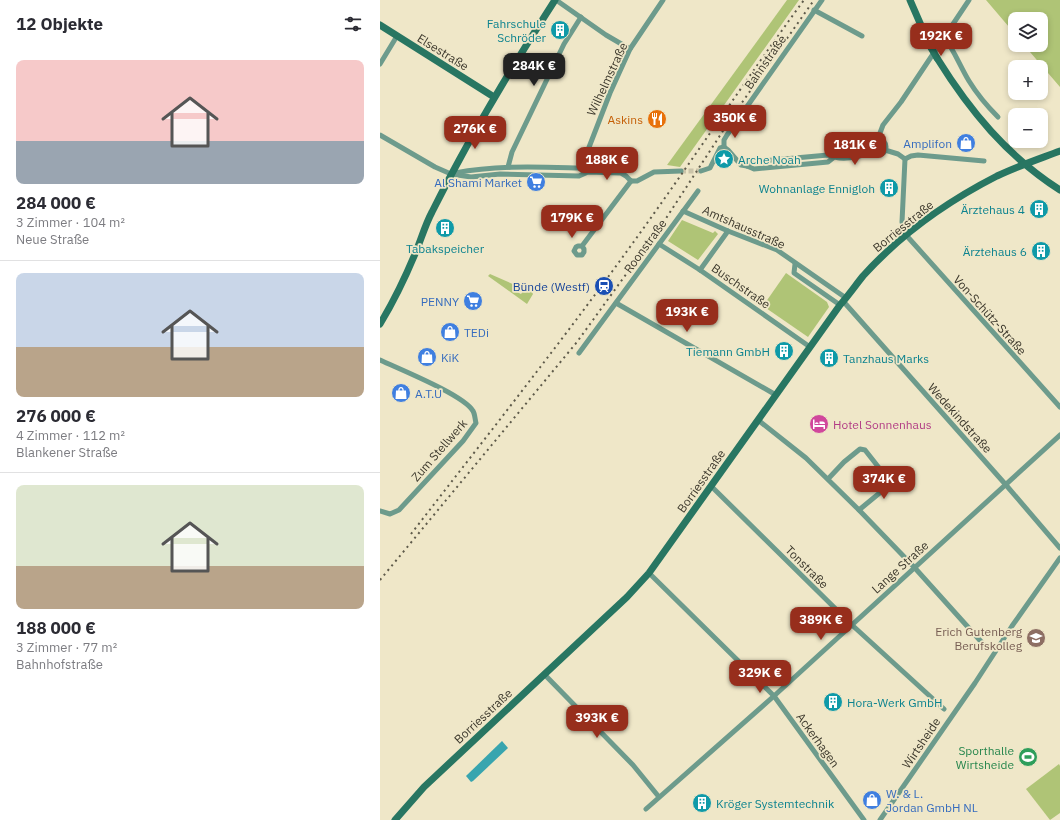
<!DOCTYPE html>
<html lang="de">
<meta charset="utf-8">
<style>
body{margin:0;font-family:"IBM Plex Sans",sans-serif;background:#f7f7f7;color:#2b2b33;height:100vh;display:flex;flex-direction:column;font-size:15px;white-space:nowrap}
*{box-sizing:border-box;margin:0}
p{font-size:13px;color:#7c7c81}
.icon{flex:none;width:22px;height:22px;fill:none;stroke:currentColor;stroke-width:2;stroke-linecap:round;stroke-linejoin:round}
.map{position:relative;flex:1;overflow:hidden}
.side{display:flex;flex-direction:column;background:#fff;width:380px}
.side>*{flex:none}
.tools{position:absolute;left:628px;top:12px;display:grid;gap:8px}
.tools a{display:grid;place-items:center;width:40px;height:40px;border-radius:8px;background:#fff;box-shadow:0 2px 6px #0003;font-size:20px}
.price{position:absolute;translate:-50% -34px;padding:0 9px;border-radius:8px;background:#972e1c;color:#fff;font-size:13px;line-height:26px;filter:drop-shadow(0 1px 2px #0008)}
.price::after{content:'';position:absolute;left:50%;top:24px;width:12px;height:9px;margin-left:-6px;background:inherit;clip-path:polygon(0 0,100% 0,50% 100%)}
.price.on{background:#222;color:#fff}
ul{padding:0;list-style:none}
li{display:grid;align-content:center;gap:8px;height:212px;padding:0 16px}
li+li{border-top:1px solid #e1e1e2}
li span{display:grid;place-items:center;height:124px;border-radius:8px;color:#555}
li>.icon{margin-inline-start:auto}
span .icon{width:72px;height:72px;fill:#fffc;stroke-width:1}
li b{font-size:17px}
h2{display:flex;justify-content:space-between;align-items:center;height:48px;padding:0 16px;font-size:17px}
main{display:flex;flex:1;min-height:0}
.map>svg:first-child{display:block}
.green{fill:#afc476}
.water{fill:#38a5af}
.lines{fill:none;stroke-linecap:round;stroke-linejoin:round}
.street-tunnel{stroke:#cbc4a9;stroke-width:5;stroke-dasharray:5 2.5;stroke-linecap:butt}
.street{stroke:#6d9b8c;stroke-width:5}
.secondary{stroke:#287662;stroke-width:7}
.rail{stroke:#5e5a4a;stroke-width:2;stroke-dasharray:2 4;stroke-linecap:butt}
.secondary-bridge{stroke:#287662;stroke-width:7}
.labels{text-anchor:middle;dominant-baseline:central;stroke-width:3.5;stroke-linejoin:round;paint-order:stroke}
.culture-label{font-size:12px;fill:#0d838f;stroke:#efe7c8;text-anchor:end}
.street-label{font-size:12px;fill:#3c382c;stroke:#efe7c8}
.food-label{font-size:12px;fill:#c56008;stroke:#efe7c8;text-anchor:end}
.shop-label{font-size:12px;fill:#366cbe;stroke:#efe7c8;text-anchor:start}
.transit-label{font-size:12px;fill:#164399;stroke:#efe7c8;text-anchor:end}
.hotel-label{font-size:12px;fill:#b23c85;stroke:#efe7c8;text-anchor:start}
.education-label{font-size:12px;fill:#785e54;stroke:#efe7c8;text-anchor:end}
.leisure-label{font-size:12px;fill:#27864d;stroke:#efe7c8;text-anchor:end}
</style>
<main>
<section class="side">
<h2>12 Objekte<svg class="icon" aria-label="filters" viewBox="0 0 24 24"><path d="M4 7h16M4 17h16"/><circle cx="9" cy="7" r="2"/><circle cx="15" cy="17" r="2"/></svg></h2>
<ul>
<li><span style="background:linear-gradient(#f6c9c9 65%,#9aa5b1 0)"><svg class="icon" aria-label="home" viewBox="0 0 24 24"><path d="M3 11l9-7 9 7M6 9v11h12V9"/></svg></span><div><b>284 000 €</b><p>3 Zimmer · 104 m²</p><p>Neue Straße</p></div></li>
<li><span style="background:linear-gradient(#c9d6e8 60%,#b9a48a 0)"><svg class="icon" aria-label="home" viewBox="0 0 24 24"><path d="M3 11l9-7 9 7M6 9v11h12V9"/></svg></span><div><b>276 000 €</b><p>4 Zimmer · 112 m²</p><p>Blankener Straße</p></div></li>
<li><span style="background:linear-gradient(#dfe7d0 65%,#b9a48a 0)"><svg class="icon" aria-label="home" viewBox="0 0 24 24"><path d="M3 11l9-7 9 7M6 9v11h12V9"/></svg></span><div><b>188 000 €</b><p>3 Zimmer · 77 m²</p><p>Bahnhofstraße</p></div></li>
</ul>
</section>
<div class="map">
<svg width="680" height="820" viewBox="0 0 680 820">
<rect width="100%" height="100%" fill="#efe7c8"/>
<g class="green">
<polygon points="407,0 419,0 300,167 287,165"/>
<polygon points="606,0 680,0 680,87 644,45 661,45 661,19 635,19 635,34"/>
<polygon points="302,220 333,233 335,231 338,234 318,260 288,241"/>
<polygon points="406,273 447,302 449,307 428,337 383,306"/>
<polygon points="110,274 135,285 133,290 141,294 145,289 150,289 153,294 147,304 108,276"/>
<polygon points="679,764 680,766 680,813 670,820 646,789"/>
</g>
<polygon class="water" points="122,741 128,748 93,781 91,782 86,776"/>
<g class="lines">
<polyline class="street-tunnel" points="301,171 321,171"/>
<g class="street">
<polyline points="176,0 226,35 250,49"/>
<polyline points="434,10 482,36"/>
<path d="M564,37C574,50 580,66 589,81C597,94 607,106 618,117"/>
<polyline points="0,64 17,36"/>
<polyline points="0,135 55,167 71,174 91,177 120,174 199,176 208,172 241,173 246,176 251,181"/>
<circle cx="498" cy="147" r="8"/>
<polyline points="501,141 500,133 503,125 521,102 589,0"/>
<polyline points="344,147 344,140 347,135 442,0"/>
<polyline points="344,147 348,150 361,165 367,166 374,169 448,162 453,158"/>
<polyline points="505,150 518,154 525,159 531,156 538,155 604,161"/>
<polyline points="525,159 522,222 526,235 680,407"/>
<path d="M367,166L372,162L448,155C461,161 479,158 491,151"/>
<polyline points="128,167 132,152 184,44 201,17"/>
<polyline points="321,171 330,168 340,148 344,147"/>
<polyline points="204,172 206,155 230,93 250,49 283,0"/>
<path d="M75,173C117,165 158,167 200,168L204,172"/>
<polyline points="251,181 257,181 274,172 301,171"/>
<polyline points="303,211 348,231 397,250 466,298"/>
<polyline points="279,244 320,270 430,347"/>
<polyline points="202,246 204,249 204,252 202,255 197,255 194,251 196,247 198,246 202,246 251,181"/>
<polyline points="415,264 414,273 460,305"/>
<polyline points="320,270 348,231"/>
<polyline points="463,301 626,485 680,548"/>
<polyline points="236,303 396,395"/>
<polyline points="199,353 318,191"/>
<path d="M0,360C19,369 84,395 93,411C95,414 95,420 96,423L83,441L19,510L10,514L0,511"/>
<polyline points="378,420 426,458 479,510 534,567 605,646"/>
<polyline points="448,479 464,462 480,449 485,450 511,483"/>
<polyline points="331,486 472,625 564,709"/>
<polyline points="479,510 519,477"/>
<polyline points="269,573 394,696 484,820"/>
<polyline points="164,674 253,765 279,797"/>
<polyline points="266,809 394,696 680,435"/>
<polyline points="500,820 595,683 632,626 680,558"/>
</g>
<g class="secondary">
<polyline points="530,0 550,46"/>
<polyline points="0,25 114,97"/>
<path d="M557,58C590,111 627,156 680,190"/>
<path d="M0,324C14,301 25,278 35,254C41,240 45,225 52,212C89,138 131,68 175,0"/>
<path d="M15,820L44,787L247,597L269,573L460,305C468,296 475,286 483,276C520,235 568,201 617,176C638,166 659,159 680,151"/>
</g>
<g class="rail">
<path d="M31,534C106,437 183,340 255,240C312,161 366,79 424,0"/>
<polyline points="0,580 197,342 281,226 354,114 434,0"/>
</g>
<polyline class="secondary-bridge" points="550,46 557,58"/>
</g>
<defs>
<g id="building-disc" transform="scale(1)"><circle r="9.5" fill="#0f9aa8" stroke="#efe7c8"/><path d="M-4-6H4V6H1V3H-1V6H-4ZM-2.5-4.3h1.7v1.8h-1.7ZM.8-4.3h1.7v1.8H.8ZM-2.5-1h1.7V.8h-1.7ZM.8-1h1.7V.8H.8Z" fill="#fff"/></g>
<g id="restaurant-disc" transform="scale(1)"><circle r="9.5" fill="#e8710a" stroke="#efe7c8"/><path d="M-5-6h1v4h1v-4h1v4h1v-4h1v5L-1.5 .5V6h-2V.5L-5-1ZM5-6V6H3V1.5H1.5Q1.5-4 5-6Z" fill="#fff"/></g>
<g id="shop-disc" transform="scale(1)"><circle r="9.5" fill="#3f7fe0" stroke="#efe7c8"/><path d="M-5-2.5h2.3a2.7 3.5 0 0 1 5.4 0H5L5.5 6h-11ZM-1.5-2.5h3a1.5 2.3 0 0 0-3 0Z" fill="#fff"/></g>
<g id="sight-disc" transform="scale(1)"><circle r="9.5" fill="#0f9aa8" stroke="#efe7c8"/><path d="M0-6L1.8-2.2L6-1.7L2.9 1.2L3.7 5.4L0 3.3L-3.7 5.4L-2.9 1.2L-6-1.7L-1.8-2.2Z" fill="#fff"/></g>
<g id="supermarket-disc" transform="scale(1)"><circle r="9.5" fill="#3f7fe0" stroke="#efe7c8"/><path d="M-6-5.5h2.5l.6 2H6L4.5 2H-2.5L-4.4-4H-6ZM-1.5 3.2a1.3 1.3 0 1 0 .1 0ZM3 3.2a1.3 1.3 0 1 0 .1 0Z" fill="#fff"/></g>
<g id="station-disc" transform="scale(1)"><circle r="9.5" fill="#1a4fb4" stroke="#efe7c8"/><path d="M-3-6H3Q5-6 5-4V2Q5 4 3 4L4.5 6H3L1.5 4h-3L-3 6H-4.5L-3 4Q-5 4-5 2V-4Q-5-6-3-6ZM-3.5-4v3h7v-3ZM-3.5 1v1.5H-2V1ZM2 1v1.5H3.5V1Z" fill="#fff"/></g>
<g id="hotel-disc" transform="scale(1)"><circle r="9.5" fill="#d1479c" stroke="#efe7c8"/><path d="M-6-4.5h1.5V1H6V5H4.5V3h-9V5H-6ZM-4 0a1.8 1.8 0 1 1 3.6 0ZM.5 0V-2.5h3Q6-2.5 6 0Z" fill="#fff"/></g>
<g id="school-disc" transform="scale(1)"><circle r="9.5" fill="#8d6e63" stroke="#efe7c8"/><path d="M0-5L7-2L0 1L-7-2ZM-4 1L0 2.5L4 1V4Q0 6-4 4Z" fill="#fff"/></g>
<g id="stadium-disc" transform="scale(1)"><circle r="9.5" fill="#2e9e5b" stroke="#efe7c8"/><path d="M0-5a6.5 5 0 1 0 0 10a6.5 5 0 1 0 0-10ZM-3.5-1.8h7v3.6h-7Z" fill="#fff"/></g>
</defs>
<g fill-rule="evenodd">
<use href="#building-disc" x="180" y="30"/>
<use href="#restaurant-disc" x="277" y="119"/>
<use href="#shop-disc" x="586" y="143"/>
<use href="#sight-disc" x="344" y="159"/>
<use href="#supermarket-disc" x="156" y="182"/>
<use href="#building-disc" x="509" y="188"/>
<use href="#building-disc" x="659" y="209"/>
<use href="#building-disc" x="65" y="228"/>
<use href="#building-disc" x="661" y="251"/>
<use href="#station-disc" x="224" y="286"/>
<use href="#supermarket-disc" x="93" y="301"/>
<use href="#shop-disc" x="70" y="332"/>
<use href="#building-disc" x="404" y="351"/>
<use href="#shop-disc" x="47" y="357"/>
<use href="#building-disc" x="449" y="358"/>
<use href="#shop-disc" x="21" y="393"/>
<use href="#hotel-disc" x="439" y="424"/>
<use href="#school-disc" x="656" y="638"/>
<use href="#building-disc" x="453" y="702"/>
<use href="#stadium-disc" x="648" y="757"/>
<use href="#shop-disc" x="492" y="800"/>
<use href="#building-disc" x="322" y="803"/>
</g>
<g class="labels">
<g class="culture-label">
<text x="166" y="23">Fahrschule<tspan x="166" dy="14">Schröder</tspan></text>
<text x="358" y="159" text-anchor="start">Arche Noah</text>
<text x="495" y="188">Wohnanlage Ennigloh</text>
<text x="645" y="209">Ärztehaus 4</text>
<text x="65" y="248" text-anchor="middle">Tabakspeicher</text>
<text x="647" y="251">Ärztehaus 6</text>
<text x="390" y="351">Tiemann GmbH</text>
<text x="463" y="358" text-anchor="start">Tanzhaus Marks</text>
<text x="467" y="702" text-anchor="start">Hora-Werk GmbH</text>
<text x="336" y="803" text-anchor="start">Kröger Systemtechnik</text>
</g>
<g class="street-label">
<text transform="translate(63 52) rotate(32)">Elsestraße</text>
<text transform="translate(385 62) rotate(-55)">Bahnstraße</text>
<text transform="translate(227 79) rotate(-65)">Wilhelmstraße</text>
<text transform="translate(523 226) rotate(-39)">Borriesstraße</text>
<text transform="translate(364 227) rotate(24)">Amtshausstraße</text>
<text transform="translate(265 246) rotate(-54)">Roonstraße</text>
<text transform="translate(361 286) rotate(35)">Buschstraße</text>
<text transform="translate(610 315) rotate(48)">Von-Schütz-Straße</text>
<text transform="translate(580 418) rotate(48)">Wedekindstraße</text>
<text transform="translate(59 450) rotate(-49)">Zum Stellwerk</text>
<text transform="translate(321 481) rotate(-55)">Borriesstraße</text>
<text transform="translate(427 567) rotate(45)">Tonstraße</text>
<text transform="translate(520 567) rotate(-42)">Lange Straße</text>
<text transform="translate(103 716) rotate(-43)">Borriesstraße</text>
<text transform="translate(438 740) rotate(54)">Ackerhagen</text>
<text transform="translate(541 743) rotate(-56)">Wirtsheide</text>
</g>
<g class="food-label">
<text x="263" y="119">Askins</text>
</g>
<g class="shop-label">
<text x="572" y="143" text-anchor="end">Amplifon</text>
<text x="142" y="182" text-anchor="end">Al Shami Market</text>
<text x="79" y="301" text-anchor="end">PENNY</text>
<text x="84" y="332">TEDi</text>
<text x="61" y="357">KiK</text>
<text x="35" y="393">A.T.U</text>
<text x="506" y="793">W. &amp; L.<tspan x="506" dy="14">Jordan GmbH NL</tspan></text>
</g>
<g class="transit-label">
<text x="210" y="286">Bünde (Westf)</text>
</g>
<g class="hotel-label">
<text x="453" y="424">Hotel Sonnenhaus</text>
</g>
<g class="education-label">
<text x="642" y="631">Erich Gutenberg<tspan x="642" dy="14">Berufskolleg</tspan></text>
</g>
<g class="leisure-label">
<text x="634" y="750">Sporthalle<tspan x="634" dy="14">Wirtsheide</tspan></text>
</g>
</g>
</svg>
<div class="tools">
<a><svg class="icon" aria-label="layers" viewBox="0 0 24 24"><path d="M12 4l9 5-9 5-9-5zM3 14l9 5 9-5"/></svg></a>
<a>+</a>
<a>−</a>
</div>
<b class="price" style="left:561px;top:57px">192K €</b>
<b class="price on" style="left:154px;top:87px">284K €</b>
<b class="price" style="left:355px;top:139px">350K €</b>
<b class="price" style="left:95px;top:150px">276K €</b>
<b class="price" style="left:475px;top:166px">181K €</b>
<b class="price" style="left:227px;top:181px">188K €</b>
<b class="price" style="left:192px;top:239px">179K €</b>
<b class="price" style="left:307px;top:333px">193K €</b>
<b class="price" style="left:504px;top:500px">374K €</b>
<b class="price" style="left:441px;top:641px">389K €</b>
<b class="price" style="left:380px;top:694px">329K €</b>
<b class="price" style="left:217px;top:739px">393K €</b>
</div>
</main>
